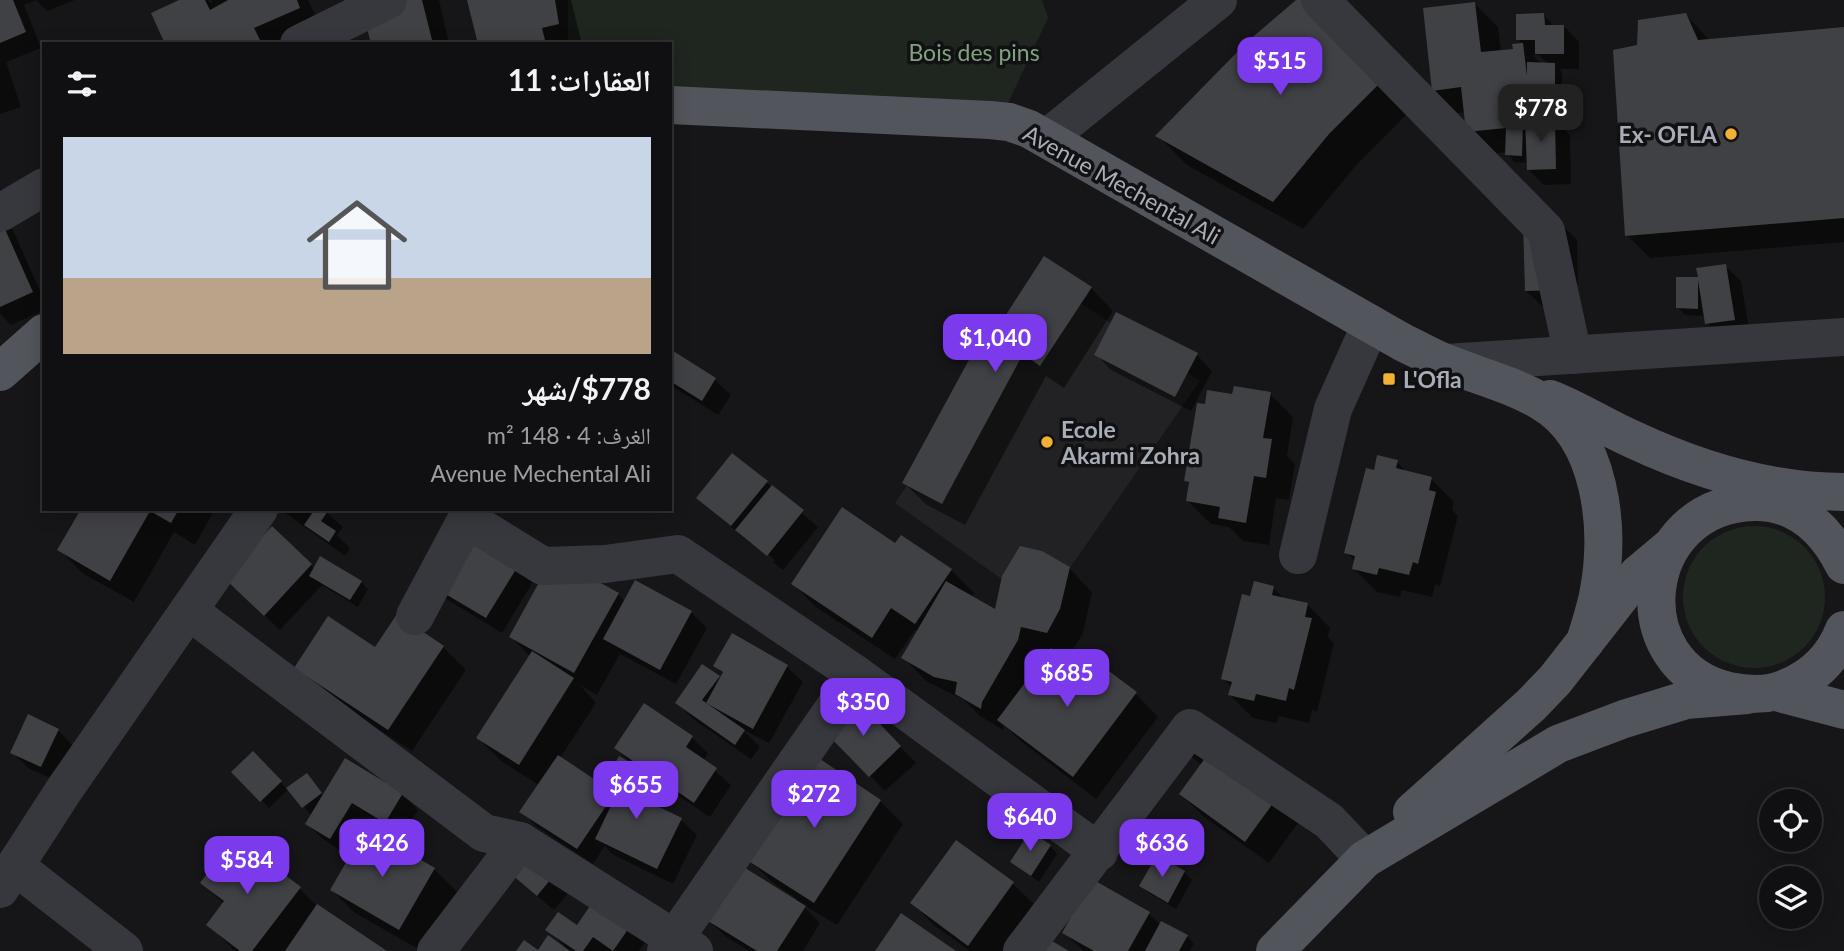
<!DOCTYPE html>
<html lang="ar">
<meta charset="utf-8">
<style>
body{margin:0;font-family:Lato,"Noto Naskh Arabic",sans-serif;background:#19191b;color:#f1f3f6;direction:rtl;height:100vh;display:flex;flex-direction:column;font-size:26px;white-space:nowrap}
*{box-sizing:border-box;margin:0}
p{font-size:23px;color:#9c9d9f}
.icon{flex:none;width:38px;height:38px;fill:none;stroke:currentColor;stroke-width:2;stroke-linecap:round;stroke-linejoin:round}
.map{position:relative;flex:1;overflow:hidden;direction:ltr}
.panel{position:absolute;left:42px;top:42px;width:630px;height:469px;display:flex;flex-direction:column;background:#101012;border-radius:0px;box-shadow:0 4px 18px #0003,0 0 0 2px #303032;direction:rtl}
.panel>*{flex:none}
.tools{position:absolute;left:1759px;top:789px;display:grid;gap:14px}
.tools a{display:grid;place-items:center;width:63px;height:63px;border-radius:50%;background:#101012;box-shadow:0 4px 18px #0003,0 0 0 2px #303032;font-size:35px}
.price{position:absolute;translate:-50% -60px;padding:0 16px;border-radius:14px;background:#7c3aed;color:#fff;font-size:23px;line-height:46px;filter:drop-shadow(0 2px 4px #0008)}
.price::after{content:'';position:absolute;left:50%;top:42px;width:21px;height:16px;margin-left:-10px;background:inherit;clip-path:polygon(0 0,100% 0,50% 100%)}
.price.selected{background:#222;color:#fff}
ul{padding:0;list-style:none}
li{display:grid;align-content:center;gap:14px;height:371px;padding:0 21px}
li span{display:grid;place-items:center;height:217px;border-radius:0px;color:#555}
li>.icon{margin-inline-start:auto}
span .icon{width:126px;height:126px;fill:#fffc;stroke-width:1}
li b{font-size:30px}
h2{display:flex;justify-content:space-between;align-items:center;height:84px;padding:0 21px;font-size:30px}
.map>svg:first-child{display:block}
.built{fill:#222225}
.green{fill:#1e261f}
.shadow{fill:#0007;fill-rule:evenodd}
.building{fill:#404145}
.lines{fill:none;stroke-linecap:round;stroke-linejoin:round}
.minor{stroke:#37383d;stroke-width:38}
.major{stroke:#53555c;stroke-width:38}
.poi-dot{fill:#f2b134;stroke:#111113;stroke-width:2.5}
.labels{text-anchor:middle;dominant-baseline:central;stroke-width:7;stroke-linejoin:round;paint-order:stroke}
.park-label{font-size:23px;fill:#7fa381;stroke:#111113}
.poi-label{font-size:23px;font-weight:bold;fill:#a8adb8;stroke:#111113;text-anchor:start}
.street-label{font-size:23px;fill:#a8adb8;stroke:#111113}
</style>
<div class="map">
<svg width="1844" height="951" viewBox="0 0 1844 951">
<rect width="100%" height="100%" fill="#161618"/>
<polygon class="built" points="1045,280 1200,381 1042,608 895,503"/>
<g class="green">
<polygon points="568,0 1042,0 1048,18 1007,105 670,87 670,44 568,44"/>
<circle cx="1754" cy="597" r="71"/>
</g>
<g class="shadow">
<polygon points="0,0 75,0 47,11 36,0 24,5 41,48 6,62 21,107 0,114"/>
<polygon points="184,0 208,0 212,4 211,0 308,0 322,30 336,44 167,44"/>
<polygon points="361,0 439,0 449,44 372,44"/>
<polygon points="469,0 571,0 582,44 480,44"/>
<polygon points="1298,0 1423,98 1358,163 1303,229 1187,165 1158,136"/>
<path d="M1475,4L1498,27L1501,52L1515,51L1514,45H1524L1518,39L1544,15L1555,27L1564,26L1579,42V69H1559L1562,72V100H1549L1552,120L1570,135L1571,184L1544,185L1529,170L1528,163L1514,162L1507,152L1491,154L1468,131L1466,112L1457,113L1434,90ZM1533,55H1538L1548,64H1542Z"/>
<polygon points="1686,15 1710,41 1844,29 1844,242 1650,258 1627,235 1639,46"/>
<polygon points="0,217 13,230 44,300 44,310 11,325 0,314"/>
<polygon points="1561,224 1577,240 1578,305 1542,306 1526,291"/>
<polygon points="1725,266 1741,281 1750,335 1722,339 1707,323 1705,316 1685,315 1678,308 1678,278 1700,279"/>
<polygon points="1091,288 1113,311 1064,388 1046,376 965,525 927,505 904,483 1008,348 995,335"/>
<polygon points="670,351 715,380 731,395 718,415 670,385"/>
<polygon points="1096,354 1197,355 1212,371 1191,411 1111,370"/>
<polygon points="1270,394 1293,417 1287,456 1295,464 1289,500 1276,498 1269,545 1243,541 1229,527 1211,524 1188,501 1190,485 1186,481 1206,406 1233,396"/>
<polygon points="1397,462 1408,473 1431,479 1454,502 1452,510 1458,516 1440,586 1435,584 1432,597 1402,590 1400,597 1377,592 1354,569 1356,562 1346,552 1375,472"/>
<polygon points="766,482 818,527 783,570 773,562 775,560 751,541 751,544 698,498"/>
<polygon points="83,509 215,509 195,545 174,532 134,602 82,573 60,550"/>
<polygon points="280,509 323,509 343,527 337,535 350,548 345,556"/>
<polygon points="463,524 537,575 502,633 443,597"/>
<polygon points="272,529 315,569 361,582 368,589 358,607 322,585 280,630 241,593"/>
<path d="M896,545L951,570L974,593L971,597L996,612L1069,568L1092,592L1083,633L1070,655L1053,651L1081,672L1136,694L1158,717L1096,799L1022,742L1004,725L1003,730L980,716L964,700L926,681L904,658L918,632L915,630L895,659L816,607L793,584ZM1044,649L1051,651L1040,666Z"/>
<polygon points="1273,588 1285,599 1308,605 1330,628 1328,637 1334,643 1317,712 1312,710 1309,723 1278,716 1277,723 1253,718 1230,695 1232,688 1223,678 1251,598"/>
<polygon points="618,594 625,602 691,612 707,628 676,684 620,654 597,695 580,685 596,703 560,758 617,798 619,793 606,783 632,764 616,748 645,706 692,738 708,753 703,761 731,785 710,817 646,774 633,796 681,820 697,835 673,884 612,854 605,846 593,864 537,827 522,811 539,785 501,761 478,738 530,656 511,637"/>
<polygon points="733,636 787,667 803,682 769,743 742,729 760,747 751,759 693,719 677,703 719,677 721,680 724,675 716,666"/>
<polygon points="443,647 466,670 412,751 319,691 296,668 376,650"/>
<polygon points="857,702 916,763 885,791 870,776"/>
<polygon points="58,730 73,746 57,781 28,768 12,752"/>
<polygon points="1182,749 1314,801 1269,863 1204,817 1181,794 1202,765"/>
<polygon points="253,754 287,789 307,775 324,796 402,794 418,810 401,837 368,817 346,854 323,839 307,824 312,816 289,789 269,808 234,772"/>
<polygon points="880,801 903,824 837,925 800,903 820,923 803,951 749,951 726,937 710,921 796,902 797,899 772,882 749,859"/>
<polygon points="236,839 300,889 316,905 384,951 235,951 209,925 224,904 203,883"/>
<polygon points="956,842 1013,884 1036,906 1004,951 970,951 935,926 912,903"/>
<polygon points="1050,846 1057,854 1039,882 1012,862"/>
<polygon points="1158,857 1184,872 1192,880 1176,909 1149,893 1141,886"/>
<polygon points="576,861 572,889 554,910 517,879"/>
<polygon points="434,869 457,892 422,951 355,913 332,890"/>
<polygon points="1149,914 1161,925 1187,936 1194,944 1190,951 1084,951 1064,933"/>
<polygon points="656,926 639,951 539,951 565,947 548,929"/>
</g>
<g class="building">
<polygon points="0,0 13,0 26,32 0,43"/>
<polygon points="179,0 205,0 210,10 228,0 297,0 300,8 254,28 262,44 165,44 151,13"/>
<polygon points="360,0 422,0 433,44 371,44"/>
<polygon points="467,0 555,0 559,24 542,28 546,44 478,44"/>
<polygon points="1296,0 1333,0 1395,68 1329,134 1273,202 1155,136 1247,42"/>
<polygon points="1475,2 1481,52 1513,49 1512,44 1523,43 1527,76 1527,62 1555,63 1555,93 1529,93 1530,102 1504,104 1506,120 1523,121 1522,156 1505,155 1506,128 1466,132 1461,87 1432,91 1423,8"/>
<polygon points="1544,13 1545,25 1564,25 1564,54 1535,54 1535,40 1516,40 1516,14"/>
<polygon points="1686,13 1698,40 1844,27 1844,218 1625,236 1613,50 1637,45 1638,20"/>
<polygon points="1555,118 1556,169 1527,170 1525,119"/>
<polygon points="0,218 33,292 0,307"/>
<polygon points="1523,223 1563,290 1525,291"/>
<polygon points="1044,256 1092,287 1040,366 1023,354 942,504 902,483 983,334 1020,353 993,335"/>
<polygon points="1726,264 1735,320 1705,324 1698,280 1698,309 1676,308 1676,277 1698,277 1696,268"/>
<polygon points="1116,312 1198,353 1175,397 1094,355"/>
<polygon points="670,349 716,378 702,401 670,381"/>
<polygon points="1234,386 1271,392 1263,438 1272,439 1266,478 1254,476 1246,523 1218,518 1220,507 1186,501 1189,482 1184,481 1197,403 1205,404 1207,390 1232,394"/>
<polygon points="732,453 768,481 731,526 696,498"/>
<polygon points="1377,455 1398,460 1396,468 1432,477 1429,490 1436,492 1418,564 1413,562 1409,575 1379,568 1377,575 1352,569 1355,556 1344,553 1366,468 1374,470"/>
<polygon points="772,485 804,510 767,556 735,530"/>
<polygon points="842,507 895,543 901,535 952,569 915,624 891,608 872,638 791,584"/>
<polygon points="81,509 179,509 171,523 150,511 110,581 57,550"/>
<polygon points="315,509 328,511 321,521 336,531 329,542 304,525"/>
<polygon points="462,521 523,558 486,618 425,582"/>
<polygon points="272,526 312,564 264,616 224,578"/>
<polygon points="1020,546 1042,551 1070,567 1060,609 1047,633 1021,627 1018,640 982,702 981,709 955,694 957,682 934,677 901,658 946,581 995,609 1002,576"/>
<polygon points="320,556 362,581 350,600 309,576"/>
<polygon points="553,557 619,593 574,673 509,637"/>
<polygon points="635,580 692,611 660,670 603,639"/>
<polygon points="1254,581 1274,586 1272,595 1308,603 1305,617 1312,618 1294,690 1289,688 1286,701 1256,694 1254,701 1228,695 1232,682 1221,679 1242,594 1250,596"/>
<polygon points="397,614 444,646 388,730 294,668 328,616 375,647"/>
<polygon points="732,633 788,665 753,729 706,703 723,672 713,666"/>
<polygon points="1051,648 1081,670 1090,657 1137,692 1073,777 997,720"/>
<polygon points="532,651 574,678 519,765 476,738"/>
<polygon points="702,664 720,676 702,700 745,730 735,745 675,703"/>
<polygon points="857,700 901,746 869,777 824,731"/>
<polygon points="644,703 693,736 686,747 717,768 694,803 614,748"/>
<polygon points="28,714 59,729 41,767 10,753"/>
<polygon points="1216,743 1292,777 1245,842 1179,794"/>
<polygon points="253,751 282,781 260,802 231,772"/>
<polygon points="558,755 615,793 577,849 519,812"/>
<polygon points="619,756 638,767 624,790 682,818 657,869 595,839 618,791 604,783"/>
<polygon points="817,757 881,800 814,903 747,860"/>
<polygon points="345,758 403,793 385,823 352,803 330,839 305,824"/>
<polygon points="307,773 322,793 302,808 286,788"/>
<polygon points="366,828 435,868 399,930 330,890"/>
<polygon points="1030,831 1051,845 1031,876 1010,862"/>
<polygon points="235,837 301,887 252,951 240,951 206,925 224,901 200,883"/>
<polygon points="956,840 1014,882 968,946 910,903"/>
<polygon points="518,842 555,874 537,896 499,864"/>
<polygon points="1157,855 1185,871 1168,903 1139,886"/>
<polygon points="742,866 806,906 777,951 757,951 708,921"/>
<polygon points="1092,879 1150,912 1128,951 1094,951 1062,933"/>
<polygon points="605,884 642,909 613,951 593,937 583,951 576,951 545,930 558,912 577,925"/>
<polygon points="317,904 387,951 285,951"/>
<polygon points="901,913 956,951 875,951"/>
<polygon points="1161,921 1188,935 1179,951 1145,951"/>
<polygon points="548,935 570,951 516,951 524,940 538,950"/>
<polygon points="1042,935 1069,951 1033,951"/>
</g>
<g class="lines">
<g class="minor">
<polyline points="1320,0 1546,231 1573,355"/>
<polyline points="299,44 388,0"/>
<polyline points="1047,138 1218,0"/>
<polyline points="0,213 44,187"/>
<polyline points="1446,363 1844,337"/>
<polyline points="467,519 543,566 605,564 678,554 857,675 1099,852"/>
<polyline points="1298,555 1333,409 1371,324"/>
<polyline points="189,611 484,833 520,841 694,951"/>
<polyline points="415,616 472,509"/>
<polyline points="15,866 124,951"/>
<polyline points="0,889 64,790 259,509"/>
<polyline points="436,951 520,841"/>
<polyline points="666,951 857,675"/>
<polyline points="1022,951 1190,728 1329,821 1365,859"/>
</g>
<g class="major">
<path d="M670,105L990,120L1009,122L1029,129L1404,343C1419,350 1433,358 1448,364C1479,376 1513,385 1542,402C1602,437 1610,528 1599,590C1596,608 1590,625 1585,642"/>
<polyline points="0,372 44,333"/>
<path d="M1550,399C1579,410 1604,427 1632,439C1698,470 1771,492 1844,492"/>
<path d="M1844,565C1826,529 1797,501 1754,502C1637,505 1621,667 1729,691C1749,695 1768,696 1786,688C1814,677 1833,658 1844,630"/>
<polyline points="1776,692 1844,710"/>
<polyline points="1412,812 1531,705 1555,680 1638,574 1669,548"/>
<polyline points="1275,951 1365,859 1558,744 1624,719 1686,700 1747,695"/>
</g>
</g>
<g class="poi-dot">
<circle cx="1731" cy="134" r="7"/>
<rect x="1382" y="372" width="14" height="14" rx="3.5"/>
<circle cx="1047" cy="442" r="7"/>
</g>
<g class="labels">
<g class="park-label">
<text x="974" y="52">Bois des pins</text>
</g>
<g class="poi-label">
<text x="1717" y="134" text-anchor="end">Ex- OFLA</text>
<text x="1403" y="379">L'Ofla</text>
<text x="1061" y="429">Ecole<tspan x="1061" dy="26">Akarmi Zohra</tspan></text>
</g>
<g class="street-label">
<text transform="translate(1122 184) rotate(29)">Avenue Mechental Ali</text>
</g>
</g>
</svg>
<div class="tools">
<a><svg class="icon" aria-label="locate" viewBox="0 0 24 24"><circle cx="12" cy="12" r="6"/><path d="M12 2v4M12 18v4M2 12h4M18 12h4"/></svg></a>
<a><svg class="icon" aria-label="layers" viewBox="0 0 24 24"><path d="M12 4l9 5-9 5-9-5zM3 14l9 5 9-5"/></svg></a>
</div>
<b class="price" style="left:1280px;top:97px">$515</b>
<b class="price selected" style="left:1541px;top:144px">$778</b>
<b class="price" style="left:995px;top:374px">$1,040</b>
<b class="price" style="left:1067px;top:709px">$685</b>
<b class="price" style="left:863px;top:738px">$350</b>
<b class="price" style="left:636px;top:821px">$655</b>
<b class="price" style="left:814px;top:830px">$272</b>
<b class="price" style="left:1030px;top:853px">$640</b>
<b class="price" style="left:382px;top:879px">$426</b>
<b class="price" style="left:1162px;top:879px">$636</b>
<b class="price" style="left:247px;top:896px">$584</b>
<section class="panel">
<h2>العقارات: 11<svg class="icon" aria-label="filters" viewBox="0 0 24 24"><path d="M4 7h16M4 17h16"/><circle cx="9" cy="7" r="2"/><circle cx="15" cy="17" r="2"/></svg></h2>
<ul>
<li><span style="background:linear-gradient(#c9d6e8 65%,#b9a48a 0)"><svg class="icon" aria-label="home" viewBox="0 0 24 24"><path d="M3 11l9-7 9 7M6 9v11h12V9"/></svg></span><div><b>$778/شهر</b><p>الغرف: 4 · 148 m²</p><p>Avenue Mechental Ali</p></div></li>
</ul>
</section>
</div>
